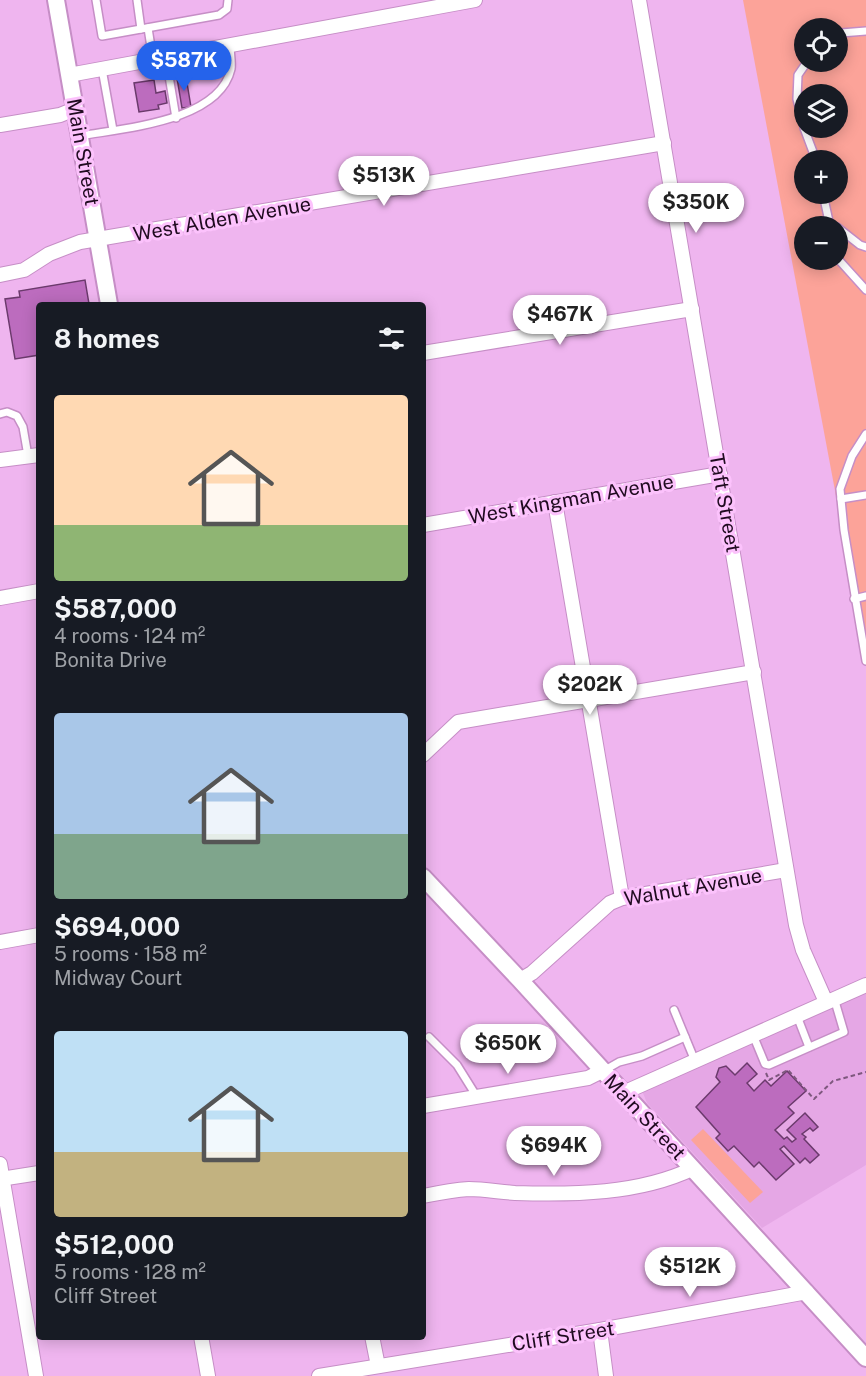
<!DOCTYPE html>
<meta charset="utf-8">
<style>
body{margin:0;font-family:"Public Sans",sans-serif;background:#242831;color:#f1f3f6;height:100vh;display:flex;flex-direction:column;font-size:22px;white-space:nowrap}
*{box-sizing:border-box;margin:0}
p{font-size:20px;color:#9ea1a6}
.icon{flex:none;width:33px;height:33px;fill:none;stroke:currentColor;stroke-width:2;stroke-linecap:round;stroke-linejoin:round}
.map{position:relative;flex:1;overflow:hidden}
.sheet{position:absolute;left:36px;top:302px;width:390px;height:1038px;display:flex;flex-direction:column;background:#171b24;border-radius:6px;box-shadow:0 3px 15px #0003}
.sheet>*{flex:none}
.tools{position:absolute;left:794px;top:18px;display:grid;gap:12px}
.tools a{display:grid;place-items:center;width:54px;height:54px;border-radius:50%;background:#171b24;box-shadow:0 3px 15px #0003;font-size:30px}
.price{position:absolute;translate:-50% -51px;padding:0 14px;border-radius:21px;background:#fff;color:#222;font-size:20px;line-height:39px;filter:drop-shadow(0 2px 3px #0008)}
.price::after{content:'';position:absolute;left:50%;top:36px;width:18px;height:14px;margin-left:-9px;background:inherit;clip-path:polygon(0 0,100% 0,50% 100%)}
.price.on{background:#2563eb;color:#fff}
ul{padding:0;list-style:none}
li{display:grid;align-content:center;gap:12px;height:318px;padding:0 18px}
li span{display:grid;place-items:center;height:186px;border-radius:6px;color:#555}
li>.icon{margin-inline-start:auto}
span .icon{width:108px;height:108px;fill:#fffc;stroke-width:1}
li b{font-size:26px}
h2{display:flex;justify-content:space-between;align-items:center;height:72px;padding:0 18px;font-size:26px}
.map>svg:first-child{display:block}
.built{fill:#e5a7e5}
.green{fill:#fca399;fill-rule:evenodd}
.building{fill:#bc6cbe;stroke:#6b3a6c;stroke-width:1.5}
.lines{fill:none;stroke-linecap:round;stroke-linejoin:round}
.service-casing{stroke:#c68ec6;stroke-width:10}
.minor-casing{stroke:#c68ec6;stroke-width:16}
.tertiary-casing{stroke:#c68ec6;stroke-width:20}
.path{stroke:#7e587e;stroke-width:2;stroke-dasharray:4.5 3;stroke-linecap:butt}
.service{stroke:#fff;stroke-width:7}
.minor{stroke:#fff;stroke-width:14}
.tertiary{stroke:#fff;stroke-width:16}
.labels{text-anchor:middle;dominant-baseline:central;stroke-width:6;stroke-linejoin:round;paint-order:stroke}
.street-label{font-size:20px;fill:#200b20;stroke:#fcc2fc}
</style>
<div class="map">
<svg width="866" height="1376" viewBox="0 0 866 1376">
<rect width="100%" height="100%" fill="#efb5ef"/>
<polygon class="built" points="866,989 866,1165 762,1228 647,1103 643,1093 646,1087"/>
<g class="green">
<path d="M743,0H866V656ZM804,28H837V62H804ZM804,94H837V128H804ZM804,160H837V194H804ZM804,226H837V260H804Z"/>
<polygon points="703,1129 763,1192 750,1203 691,1140"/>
</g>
<g class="building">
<polygon points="186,77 191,107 182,108 177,78"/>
<polygon points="154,80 156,93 165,91 167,103 158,105 159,109 139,112 134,83"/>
<polygon points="85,280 89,304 39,304 39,355 15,359 5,299 20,297 19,291"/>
<polygon points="747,1063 757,1074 747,1083 754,1091 765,1080 771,1086 787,1071 806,1091 788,1107 794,1113 775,1130 784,1139 787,1137 792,1142 796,1139 787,1130 805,1113 818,1127 813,1131 810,1128 802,1134 806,1137 804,1139 819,1155 810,1163 805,1158 800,1163 784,1146 780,1149 794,1164 776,1180 759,1162 754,1167 734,1146 728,1151 716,1138 720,1134 696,1107 720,1082 716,1077 719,1068 726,1066 735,1075"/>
</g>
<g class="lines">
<g class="service-casing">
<g id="service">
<polyline points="96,0 102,36 219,15 227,9 228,0"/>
<polyline points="137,0 141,29"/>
<polyline points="148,28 153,60"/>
<polyline points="837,36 841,33 866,31"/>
<polyline points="166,58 176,118"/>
<polyline points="102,69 113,130"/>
<polyline points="804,126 797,99 798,75 807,62"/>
<polyline points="804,128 816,160"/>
<path d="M80,136C122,128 219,122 231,69C232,62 230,53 230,46"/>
<polyline points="823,194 830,226"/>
<polyline points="837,227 860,245 866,247"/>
<polyline points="837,255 838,259 866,290"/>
<polyline points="0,414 7,412 17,416 23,427 28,456"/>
<polyline points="866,434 852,456 840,489 844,530 866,661"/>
<polyline points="841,499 866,495"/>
<polyline points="854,599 866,596"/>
<polyline points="674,1010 695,1061"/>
<polyline points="797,1016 809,1047"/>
<polyline points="753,1035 765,1064 769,1065 844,1032 834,998"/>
<polyline points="429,1037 457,1065 477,1097"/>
<polyline points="605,1070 619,1062 642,1056 685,1037"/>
</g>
</g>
<g class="minor-casing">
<g id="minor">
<polyline points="639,0 796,925 803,950 826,1002"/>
<polyline points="69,75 475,0"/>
<polyline points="0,125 60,115 75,109"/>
<polyline points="0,275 24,270 49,254 80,242 664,143"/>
<polyline points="423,353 692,309"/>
<polyline points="0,460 39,455"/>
<polyline points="555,502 622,898"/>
<polyline points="423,525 720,474"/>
<polyline points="0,598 39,591"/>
<polyline points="423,755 458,722 754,672"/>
<polyline points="0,942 39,935"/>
<polyline points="520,980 532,973 610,903 622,898 786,870"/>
<polyline points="623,1093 866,985"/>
<polyline points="423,1106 588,1078 602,1071"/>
<polyline points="0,1164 36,1376"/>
<polyline points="0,1179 39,1173"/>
<path d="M423,1196C438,1193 454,1190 469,1189C484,1189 500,1192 515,1193C573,1195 639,1194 692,1169"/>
<polyline points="600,1330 606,1376"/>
<polyline points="201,1336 208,1376"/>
<polyline points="372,1336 378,1366"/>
<polyline points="319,1376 600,1330 807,1292"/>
</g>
</g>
<g class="tertiary-casing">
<g id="tertiary">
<polyline points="56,0 109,304"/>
<polyline points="423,877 520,980 866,1358"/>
</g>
</g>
<polyline class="path" points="766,1073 769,1080 788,1070 814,1099 833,1081 866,1072"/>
<use href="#service" class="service"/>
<use href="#minor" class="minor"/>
<use href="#tertiary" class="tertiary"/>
</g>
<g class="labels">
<g class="street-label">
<text transform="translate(83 152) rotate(80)">Main Street</text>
<text transform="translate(222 219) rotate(-10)">West Alden Avenue</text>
<text transform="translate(571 499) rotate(-10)">West Kingman Avenue</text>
<text transform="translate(725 503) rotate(80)">Taft Street</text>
<text transform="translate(693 887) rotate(-10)">Walnut Avenue</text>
<text transform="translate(645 1117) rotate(47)">Main Street</text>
<text transform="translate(563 1336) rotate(-9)">Cliff Street</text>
</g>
</g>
</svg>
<div class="tools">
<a><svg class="icon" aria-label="locate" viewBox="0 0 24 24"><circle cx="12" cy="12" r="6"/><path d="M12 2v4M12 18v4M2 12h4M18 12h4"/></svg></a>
<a><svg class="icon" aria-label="layers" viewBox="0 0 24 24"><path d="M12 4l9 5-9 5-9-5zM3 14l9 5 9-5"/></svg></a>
<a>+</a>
<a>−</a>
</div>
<b class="price on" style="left:184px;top:92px">$587K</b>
<b class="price" style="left:384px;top:207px">$513K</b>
<b class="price" style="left:696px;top:234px">$350K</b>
<b class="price" style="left:560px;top:346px">$467K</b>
<b class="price" style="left:590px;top:716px">$202K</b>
<b class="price" style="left:508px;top:1075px">$650K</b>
<b class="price" style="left:554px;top:1177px">$694K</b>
<b class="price" style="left:690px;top:1298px">$512K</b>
<section class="sheet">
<h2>8 homes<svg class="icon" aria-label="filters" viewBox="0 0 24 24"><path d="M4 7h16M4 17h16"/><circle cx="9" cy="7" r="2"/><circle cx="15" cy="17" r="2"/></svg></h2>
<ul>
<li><span style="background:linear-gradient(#ffd9b3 70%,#8fb573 0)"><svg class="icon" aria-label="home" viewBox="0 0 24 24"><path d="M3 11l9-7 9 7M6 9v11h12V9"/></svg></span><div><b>$587,000</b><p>4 rooms · 124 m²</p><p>Bonita Drive</p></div></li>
<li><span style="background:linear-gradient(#a9c7e8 65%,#7fa58c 0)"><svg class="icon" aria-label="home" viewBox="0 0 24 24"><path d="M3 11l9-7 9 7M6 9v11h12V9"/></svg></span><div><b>$694,000</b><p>5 rooms · 158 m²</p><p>Midway Court</p></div></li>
<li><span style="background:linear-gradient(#bfe0f5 65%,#c2b280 0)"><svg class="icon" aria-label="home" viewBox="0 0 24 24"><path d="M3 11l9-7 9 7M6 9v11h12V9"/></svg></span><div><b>$512,000</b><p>5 rooms · 128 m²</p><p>Cliff Street</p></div></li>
</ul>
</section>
</div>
